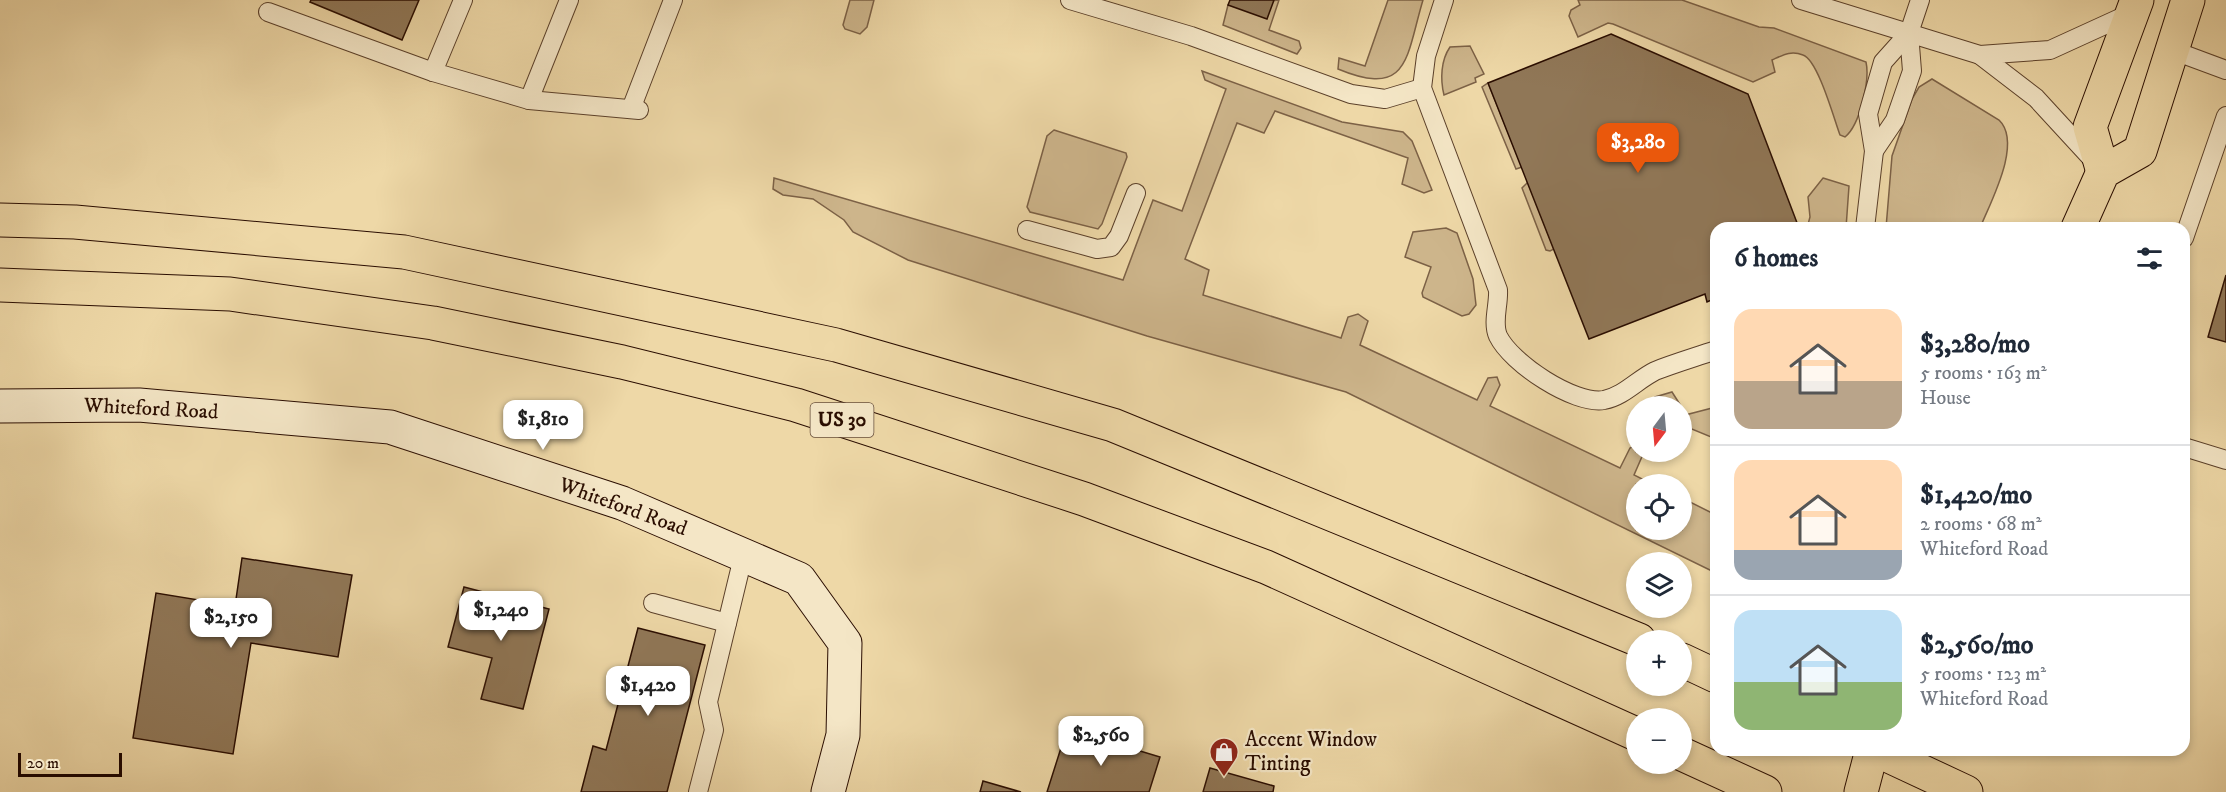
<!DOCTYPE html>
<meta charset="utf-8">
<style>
body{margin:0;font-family:"IM FELL DW Pica",serif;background:#f2f2f3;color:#1f2937;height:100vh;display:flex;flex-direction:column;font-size:22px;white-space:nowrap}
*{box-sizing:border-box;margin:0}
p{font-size:20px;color:#747a83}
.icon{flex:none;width:33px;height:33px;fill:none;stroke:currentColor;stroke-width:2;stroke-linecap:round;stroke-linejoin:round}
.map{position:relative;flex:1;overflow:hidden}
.details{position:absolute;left:1710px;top:222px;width:480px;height:534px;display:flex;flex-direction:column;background:#fff;border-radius:18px;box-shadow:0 3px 9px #0003}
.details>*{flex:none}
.needle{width:39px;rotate:196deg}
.controls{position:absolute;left:1626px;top:396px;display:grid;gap:12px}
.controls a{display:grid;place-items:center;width:66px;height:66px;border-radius:50%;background:#fff;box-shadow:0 3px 9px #0003;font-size:30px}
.scale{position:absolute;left:18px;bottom:15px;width:104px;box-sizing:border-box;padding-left:6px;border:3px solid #2a0d00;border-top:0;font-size:16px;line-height:21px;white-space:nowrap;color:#2a0d00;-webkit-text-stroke:4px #f4e6c6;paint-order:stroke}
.price{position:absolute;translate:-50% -51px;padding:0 14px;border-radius:12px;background:#fff;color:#222;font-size:20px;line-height:39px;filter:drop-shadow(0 2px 3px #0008)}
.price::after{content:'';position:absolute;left:50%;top:36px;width:18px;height:14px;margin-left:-9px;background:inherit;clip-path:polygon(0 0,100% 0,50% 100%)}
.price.active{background:#ea580c;color:#fff}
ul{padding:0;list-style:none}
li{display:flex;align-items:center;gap:18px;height:150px;padding:0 24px}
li+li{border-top:2px solid #e0e1e3}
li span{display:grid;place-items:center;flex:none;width:168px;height:120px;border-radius:18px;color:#555}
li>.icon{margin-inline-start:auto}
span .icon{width:72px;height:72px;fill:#fffc;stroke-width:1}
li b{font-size:26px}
h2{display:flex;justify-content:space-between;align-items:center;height:72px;padding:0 24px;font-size:26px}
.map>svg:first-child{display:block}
.green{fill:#cdb58b;stroke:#7c6146;stroke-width:1.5}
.building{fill:#907757;stroke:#2a0d00;stroke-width:1.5}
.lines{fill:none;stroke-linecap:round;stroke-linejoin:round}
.lane-casing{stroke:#5b402a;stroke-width:20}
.secondary-casing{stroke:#2a0d00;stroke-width:35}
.primary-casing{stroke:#2a0d00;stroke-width:35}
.highway-casing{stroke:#2a0d00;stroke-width:35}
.lane{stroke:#f4e6c6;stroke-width:18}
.secondary{stroke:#f4e6c6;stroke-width:33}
.primary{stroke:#eed8a7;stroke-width:33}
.highway{stroke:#eed8a7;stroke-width:33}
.labels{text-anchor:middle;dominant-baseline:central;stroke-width:4.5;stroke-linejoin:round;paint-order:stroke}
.shield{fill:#f4e6c6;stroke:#674e3b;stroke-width:1.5}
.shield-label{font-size:20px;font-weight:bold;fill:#2a0d00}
.street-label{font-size:21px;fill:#2a0d00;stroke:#f4e6c6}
.poi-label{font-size:21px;fill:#2a0d00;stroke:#f4e6c6;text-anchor:start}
</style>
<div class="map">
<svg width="2226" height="792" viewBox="0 0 2226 792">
<rect width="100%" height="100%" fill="#eed8a7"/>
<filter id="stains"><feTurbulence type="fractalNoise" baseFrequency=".00333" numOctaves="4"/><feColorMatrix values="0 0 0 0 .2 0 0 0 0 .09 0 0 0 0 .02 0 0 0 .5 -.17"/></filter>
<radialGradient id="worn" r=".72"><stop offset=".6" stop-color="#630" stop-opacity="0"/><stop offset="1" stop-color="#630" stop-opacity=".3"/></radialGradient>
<g class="green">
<polygon points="850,0 874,0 867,27 860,34 845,29 843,25"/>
<polygon points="1279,0 1269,30 1299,41 1301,48 1297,54 1223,25 1228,5"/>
<path d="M1388,0H1423C1406,56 1410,99 1338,69L1339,58L1365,66Z"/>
<path d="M1578,0H1682L1759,27L1774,28L1866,62C1870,80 1860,125 1845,137L1840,135C1834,119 1818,60 1803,55C1791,50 1783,55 1772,60L1775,72L1753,82L1613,24L1608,23L1578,37L1569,16L1571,10L1580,5Z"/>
<path d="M1470,46L1484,74L1475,78L1476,82L1444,95C1440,79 1441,60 1450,47Z"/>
<polygon points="1202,71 1342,122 1403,132 1412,141 1432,190 1424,193 1402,184 1408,158 1275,111 1264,133 1237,123 1185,259 1209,270 1203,295 1341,338 1348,317 1358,314 1368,321 1360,345 1477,400 1488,378 1497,377 1500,385 1490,406 1620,468 1630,448 1636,445 1636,452 1644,452 1634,475 1652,484 1636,484 1636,530 1682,530 1682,498 1716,515 1716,573 1346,392 1147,336 908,260 853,232 844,220 813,199 783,195 773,189 774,178 1123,280 1153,200 1182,211 1226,89 1205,80"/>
<path d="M1932,79L1999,120C2023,143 1990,203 1980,228H1886L1892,156L1912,99L1919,87Z"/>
<polygon points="1488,83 1522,167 1516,169 1482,87"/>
<polygon points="1054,130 1126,153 1127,157 1102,224 1098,229 1030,212 1027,207 1047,136"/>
<polygon points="1823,178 1849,186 1846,228 1807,228 1810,217 1808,197"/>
<polygon points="1528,182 1554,249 1550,251 1546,250 1522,188"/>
<polygon points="1446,228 1457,233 1473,279 1476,305 1469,314 1462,316 1423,297 1422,293 1431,267 1405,257 1413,232"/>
<polygon points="1672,392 1681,406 1652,406 1651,402 1655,397"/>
<polygon points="1716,407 1716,433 1711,437 1682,425 1682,407 1685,415"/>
</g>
<g class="building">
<polygon points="311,0 419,0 402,40 310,2"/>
<polygon points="1230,0 1274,0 1267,19 1228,5"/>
<polygon points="1611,34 1748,94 1799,228 1716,228 1716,298 1707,302 1705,294 1589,339 1488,83"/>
<polygon points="2226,275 2226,342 2208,337"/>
<polygon points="242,558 352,575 338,657 251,643 233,754 133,738 156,593 235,606"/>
<polygon points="464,587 549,609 523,709 481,699 492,658 448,647"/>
<polygon points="638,628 705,645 667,792 581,792 593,746 606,750"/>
<polygon points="1067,729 1160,757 1149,792 1047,792"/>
<polygon points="1210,768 1274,786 1273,792 1203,792"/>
<polygon points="983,781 1021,792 980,792"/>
</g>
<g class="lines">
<g class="lane-casing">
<g id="lane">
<polyline points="463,0 433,72 529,100 639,110"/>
<polyline points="1070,0 1191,36 1351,94 1385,99 1422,88"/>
<path d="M1444,0L1426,56L1422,88L1498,290C1499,305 1492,322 1498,336C1511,363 1574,405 1604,400C1624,396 1637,380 1655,371C1675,363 1696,357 1716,350"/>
<polyline points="1801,0 1980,55"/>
<polyline points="268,12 433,72"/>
<polyline points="2172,50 2226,70"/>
<polyline points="529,100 569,0"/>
<polyline points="631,109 673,0"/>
<polyline points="1874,151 1895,120 1912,71 1909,33"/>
<polyline points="2093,160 2036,98 1980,55 2050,50 2131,13"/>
<polyline points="1865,228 1874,151 1868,114 1883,62 1909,33 1920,0"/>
<polyline points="1027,230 1097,249 1111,247 1119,236 1136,193"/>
<polyline points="2184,238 2226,116"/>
<polyline points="2184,447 2226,460"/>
<polyline points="653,603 727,623"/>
<polyline points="698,792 714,730 708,702 744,553"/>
</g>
</g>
<g class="secondary-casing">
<polyline id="secondary" points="0,406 139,405 390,427 622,503 799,579 845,643 843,735 828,792"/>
</g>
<g class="primary-casing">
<g id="primary">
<polyline points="2103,172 2090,127 2137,0"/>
<polyline points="2078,228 2103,172 2140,151 2188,0"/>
<polyline points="1861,792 1872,750"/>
</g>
</g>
<g class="highway-casing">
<g id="highway">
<polyline points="0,220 75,222 404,252 836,345 1113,425 1639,640"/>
<polyline points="0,285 230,294 433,323 622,362 796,405 1084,499 1266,567 1636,734"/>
<polyline points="1682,660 1716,676"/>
<polyline points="1876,750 1966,792"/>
<polyline points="1682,754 1765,792"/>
</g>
</g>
<use href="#lane" class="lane"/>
<use href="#secondary" class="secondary"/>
<use href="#primary" class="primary"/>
<use href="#highway" class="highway"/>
</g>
<defs>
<g id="shop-pin" transform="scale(1.5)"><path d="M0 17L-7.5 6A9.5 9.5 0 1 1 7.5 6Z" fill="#8f2418" stroke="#f4e6c6"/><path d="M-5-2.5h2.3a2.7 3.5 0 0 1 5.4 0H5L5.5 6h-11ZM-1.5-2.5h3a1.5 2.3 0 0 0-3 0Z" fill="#fff"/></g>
</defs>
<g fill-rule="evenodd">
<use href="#shop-pin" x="1224" y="752"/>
</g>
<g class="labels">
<rect class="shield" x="810.5" y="403" width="63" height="34" rx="4.5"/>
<g class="shield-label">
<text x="842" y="420">US 30</text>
</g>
<g class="street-label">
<text transform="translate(151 409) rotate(3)">Whiteford Road</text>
<text transform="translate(623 507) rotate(20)">Whiteford Road</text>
</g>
<g class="poi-label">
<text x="1245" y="740">Accent Window<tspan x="1245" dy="24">Tinting</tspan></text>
</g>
</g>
<rect width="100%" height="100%" filter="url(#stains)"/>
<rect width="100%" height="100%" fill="url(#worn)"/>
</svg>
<div class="controls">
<a><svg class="needle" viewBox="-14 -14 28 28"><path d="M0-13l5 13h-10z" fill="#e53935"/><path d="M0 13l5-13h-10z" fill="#747a83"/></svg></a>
<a><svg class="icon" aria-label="locate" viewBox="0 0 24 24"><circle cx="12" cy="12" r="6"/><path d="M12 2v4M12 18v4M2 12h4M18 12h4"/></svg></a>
<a><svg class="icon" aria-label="layers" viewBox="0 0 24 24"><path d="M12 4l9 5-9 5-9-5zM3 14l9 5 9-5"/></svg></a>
<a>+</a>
<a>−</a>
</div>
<div class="scale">20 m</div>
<b class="price active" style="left:1638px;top:174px">$3,280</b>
<b class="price" style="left:543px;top:451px">$1,810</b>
<b class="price" style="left:501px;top:642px">$1,240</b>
<b class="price" style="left:231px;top:649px">$2,150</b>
<b class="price" style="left:648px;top:717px">$1,420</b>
<b class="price" style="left:1101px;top:767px">$2,560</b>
<section class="details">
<h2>6 homes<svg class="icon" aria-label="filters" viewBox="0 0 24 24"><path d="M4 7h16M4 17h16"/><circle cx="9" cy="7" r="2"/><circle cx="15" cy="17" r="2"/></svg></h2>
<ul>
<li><span style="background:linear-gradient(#ffd9b3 60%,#b9a48a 0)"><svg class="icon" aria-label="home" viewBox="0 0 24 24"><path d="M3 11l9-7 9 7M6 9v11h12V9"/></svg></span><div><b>$3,280/mo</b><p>5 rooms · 163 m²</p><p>House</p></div></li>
<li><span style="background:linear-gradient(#ffd9b3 75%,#9aa5b1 0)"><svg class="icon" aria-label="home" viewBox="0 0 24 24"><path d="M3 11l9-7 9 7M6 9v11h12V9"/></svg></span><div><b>$1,420/mo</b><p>2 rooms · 68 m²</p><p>Whiteford Road</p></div></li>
<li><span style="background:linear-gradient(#bfe0f5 60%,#8fb573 0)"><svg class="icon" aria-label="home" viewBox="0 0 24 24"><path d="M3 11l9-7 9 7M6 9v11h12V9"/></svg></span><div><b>$2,560/mo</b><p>5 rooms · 123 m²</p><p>Whiteford Road</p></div></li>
</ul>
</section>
</div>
